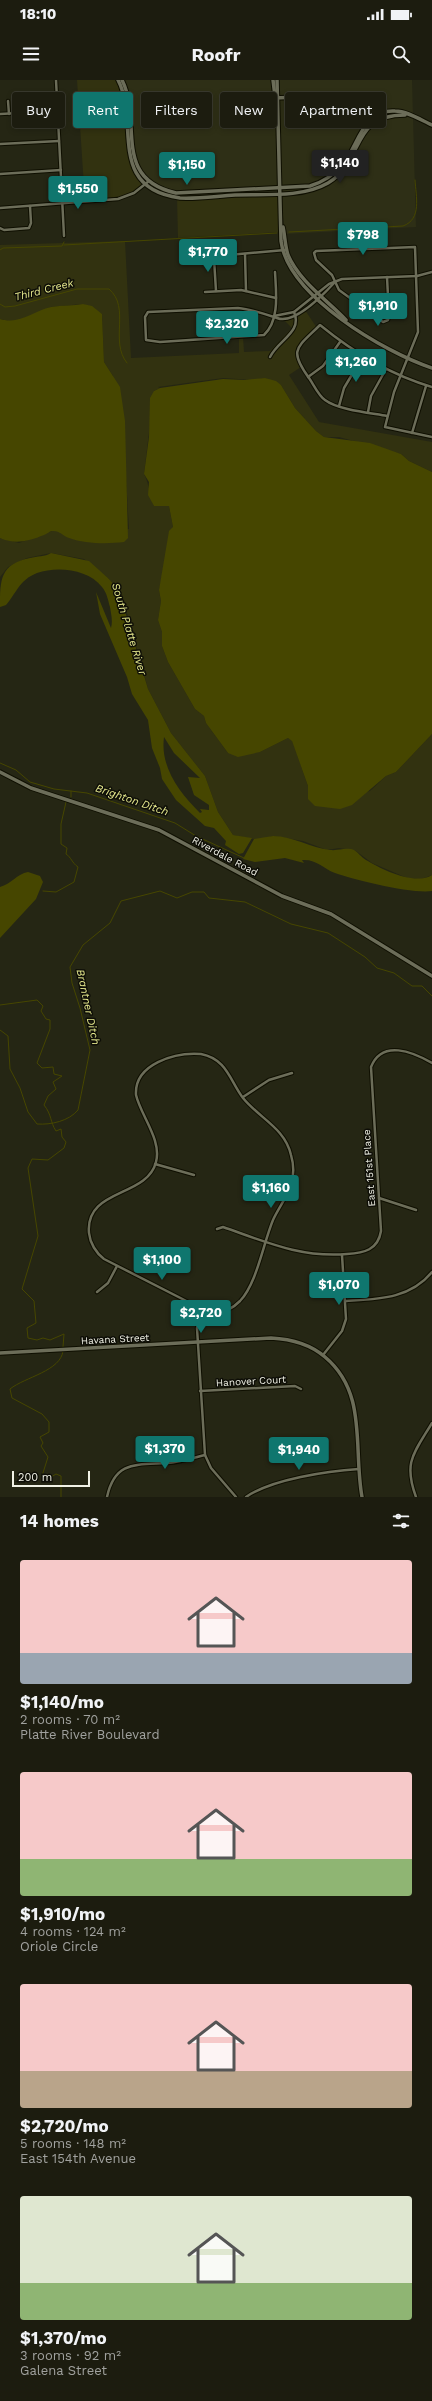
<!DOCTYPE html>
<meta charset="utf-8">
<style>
body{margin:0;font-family:"Work Sans",sans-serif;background:#252518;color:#f1f3f6;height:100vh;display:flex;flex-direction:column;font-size:15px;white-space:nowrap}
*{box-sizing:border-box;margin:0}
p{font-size:13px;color:#a0a19e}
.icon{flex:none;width:22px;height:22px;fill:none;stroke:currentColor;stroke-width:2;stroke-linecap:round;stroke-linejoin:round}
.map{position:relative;height:1417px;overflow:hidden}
.panel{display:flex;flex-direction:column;background:#1c1c0f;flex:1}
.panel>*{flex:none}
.banner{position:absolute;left:12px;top:12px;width:408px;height:36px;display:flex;gap:8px}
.scale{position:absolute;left:12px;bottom:10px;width:78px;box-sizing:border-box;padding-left:4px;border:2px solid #f1f2e6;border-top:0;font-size:11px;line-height:14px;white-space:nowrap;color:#f1f2e6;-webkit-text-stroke:3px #0e0e07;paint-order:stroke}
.price{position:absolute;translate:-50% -34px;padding:0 9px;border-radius:4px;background:#0f766e;color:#fff;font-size:13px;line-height:26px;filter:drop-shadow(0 1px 2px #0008)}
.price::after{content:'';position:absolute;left:50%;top:24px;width:12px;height:9px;margin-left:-6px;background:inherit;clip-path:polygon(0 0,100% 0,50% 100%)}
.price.on{background:#222;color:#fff}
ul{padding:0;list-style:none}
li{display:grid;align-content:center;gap:8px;height:212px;padding:0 20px}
li span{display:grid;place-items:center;height:124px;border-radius:4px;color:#555}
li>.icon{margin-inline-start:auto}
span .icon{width:72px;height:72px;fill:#fffc;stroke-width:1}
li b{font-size:17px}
h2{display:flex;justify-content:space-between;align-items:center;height:48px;padding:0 20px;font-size:17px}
.chip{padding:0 14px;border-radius:4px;background:#1c1c0f;box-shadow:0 2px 6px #0003,0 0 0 1px #3a3a2f;font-size:14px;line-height:36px}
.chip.on{background:#0f766e;color:#fff}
.status{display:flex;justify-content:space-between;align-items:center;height:28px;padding:0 20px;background:#1c1c0f;direction:ltr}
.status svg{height:11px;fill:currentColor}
header{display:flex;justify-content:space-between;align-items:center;height:52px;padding:0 20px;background:#1c1c0f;font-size:18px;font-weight:700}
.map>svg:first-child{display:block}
.built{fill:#2e2f16}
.green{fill:#323210}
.water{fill:#464600;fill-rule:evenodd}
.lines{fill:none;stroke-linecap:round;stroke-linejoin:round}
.stream{stroke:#464600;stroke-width:1}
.street-casing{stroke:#0f0f01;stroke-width:4.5}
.secondary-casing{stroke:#0f0f01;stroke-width:5.5}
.street{stroke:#6c6d59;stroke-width:2.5}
.secondary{stroke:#6c6d59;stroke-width:3.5}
.labels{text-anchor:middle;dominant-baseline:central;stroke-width:3;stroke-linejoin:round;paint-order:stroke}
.street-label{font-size:10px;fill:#f1f2e6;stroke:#0e0e07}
.water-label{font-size:11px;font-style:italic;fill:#e5e88d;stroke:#0e0e07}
</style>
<div class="status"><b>18:10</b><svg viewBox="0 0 49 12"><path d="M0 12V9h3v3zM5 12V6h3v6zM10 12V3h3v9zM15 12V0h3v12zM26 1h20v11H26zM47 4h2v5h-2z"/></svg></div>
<header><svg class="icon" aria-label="menu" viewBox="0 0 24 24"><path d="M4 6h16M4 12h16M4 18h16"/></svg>Roofr<svg class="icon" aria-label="search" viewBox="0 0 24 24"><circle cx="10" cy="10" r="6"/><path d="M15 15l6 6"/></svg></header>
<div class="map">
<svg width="432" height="1417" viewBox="0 0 432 1417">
<rect width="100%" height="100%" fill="#252614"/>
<polygon class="built" points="122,0 273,0 274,24 277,0 412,0 416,147 285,154 280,109 179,114 149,101 134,78 128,16"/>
<g class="green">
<path d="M77,0H118C134,37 116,67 146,103L126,117L85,122Z"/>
<polygon points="281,113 281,152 178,158 177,117"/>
<path d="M125,161L131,278L239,273V257H243L244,272L270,271L292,248L283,239L305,230L317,248L301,263L297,277L301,287L289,295L319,342L432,362V392L409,381L401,374L339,357H324L316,351L295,328L281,305L265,298L252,300L223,298L158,307L160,308L154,311L144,394C150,405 148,414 154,426H169L173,447L159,510L161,521L158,540L162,552V566L168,582L195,629L204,636L206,643L228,673L260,672L288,658L292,660L308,706V719L370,711L386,696L396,692L432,654V795L422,799L407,798L372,783L356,771L339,768L327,770L303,761L273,756L259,760L233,755L218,732L205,696L171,653L148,609L127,533L109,499L84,479L51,473L27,478L8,487L0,497V458L19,463L52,451L129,449L126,397L113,296L104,282L102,234L83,224L51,227L20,240L8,241L0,239V165Z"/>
</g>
<g class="water">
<path d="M83,224L92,226L102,234L104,282L120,307L125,341L128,458L124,462C108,464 85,464 69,458C63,456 59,450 52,451C50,451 47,454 44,455C29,461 15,465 0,458V239C20,245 33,231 51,227C62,225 73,226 83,224Z"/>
<polygon points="265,298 276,301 281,305 295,328 316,351 324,357 370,363 401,374 409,381 432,392 432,654 396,692 386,696 352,725 340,729 315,726 308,719 308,706 292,661 288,658 260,672 238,677 228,673 206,643 204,636 195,629 168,582 162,566 162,552 158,540 161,521 159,510 169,451 173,447 169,426 154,426 148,415 149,402 144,394 149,357 150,318 154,311 160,308 223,299 244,300"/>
<path d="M51,473L89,481L109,499L119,511L148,609L171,653L205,696L218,732L233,755L252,758L243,773L239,774L225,765L226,761L214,748L205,746L176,720L162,699L160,688L152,668L148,640L132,614L127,597L100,534L96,512L111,548C113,541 111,534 110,527C108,520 107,513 102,507C88,489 57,486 37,493C19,500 16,514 6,525L0,527C0,500 0,484 30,478C37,476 45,477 51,473ZM164,657L174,673L200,698L188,697L194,715L209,725V730L200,729L202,732L200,733C179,712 160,687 164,657Z"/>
<path d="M273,756C293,756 311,768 330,770C339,771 345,767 354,770C358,772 361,777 366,780C381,789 415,806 432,795V811C412,814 354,800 335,793C322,788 317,779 302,780L304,783L285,778L255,782L243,779L254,759Z"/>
<path d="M28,792L40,796L43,802L36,819L0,858V807C11,804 17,794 28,792Z"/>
</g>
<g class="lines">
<g class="stream">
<path d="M289,152L403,146C422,139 416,117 415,100"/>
<polyline points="64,165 277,153"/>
<polyline points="0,170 3,168 62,166 64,162"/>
<path d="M0,224L5,227L15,226L77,209H109C131,228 109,261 127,283"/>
<polyline points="0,683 16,690 30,702 54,709 87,713 175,743 196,756 244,778"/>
<polyline points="71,711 71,717"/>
<path d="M43,811L56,812L74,802L78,787C72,783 71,777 66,774L67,768L61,764V744L66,722"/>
<path d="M0,925L37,920L43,926L41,931L46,939L50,940V949L37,983L42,988L53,987L54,994L62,996L53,1002L56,1009L48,1016L44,1025C52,1035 50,1042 56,1051L61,1049L62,1057L66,1062L64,1068L48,1080L32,1079L28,1088L38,1156L22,1209L34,1221L36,1243L27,1248L28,1258L37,1260L43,1258L50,1260L64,1254L63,1267"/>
<path d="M0,950L8,956L10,989L20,1008L28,1032L37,1044C51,1045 69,1041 78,1030L90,970L80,928L72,903L70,887L83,865L110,843L121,821L160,811L177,818L192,812H204L209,818L245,822L291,844L328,853L365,877L377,888L394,893L412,906H422L432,916"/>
<path d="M61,1417V1396L56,1394L48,1399L42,1396L48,1377L41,1366L43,1363L40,1357L49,1352V1342L42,1334L12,1318L10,1309C25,1297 61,1291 63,1271"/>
</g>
<g class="street-casing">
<g id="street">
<polyline points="56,0 64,156"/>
<polyline points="38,19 39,32"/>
<polyline points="8,21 9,34"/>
<polyline points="0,34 57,31"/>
<polyline points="0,64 59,61"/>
<polyline points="0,94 61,90"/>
<polyline points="0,128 118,119 134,113 149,101"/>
<polyline points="0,148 4,150 29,148 31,143 30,126"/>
<polyline points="245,174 246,211"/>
<path d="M275,192C276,212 280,240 264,255L160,262L146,260L145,237L148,232L238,228C251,229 265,234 277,238C294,245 324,214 335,202"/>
<polyline points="387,197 389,236 388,240 383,242 339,210 332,195 316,180 314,173 316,171 415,167 418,252 394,312 385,347 432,357"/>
<polyline points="216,211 214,179 217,176 285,170"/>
<polyline points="205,212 241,210 276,218"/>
<polyline points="274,236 294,232 329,204 342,199 417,196 432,192"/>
<path d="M270,277C278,260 303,252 294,232"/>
<polyline points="308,297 323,286 340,262"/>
<polyline points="339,326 344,308 363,276"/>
<polyline points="368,332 371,316 386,289"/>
<path d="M387,336C371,333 338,330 325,320C318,315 314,305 309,298C288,269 297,268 320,245C353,272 391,295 432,307"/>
<polyline points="412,353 426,306"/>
<path d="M201,974C227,979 230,1001 243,1018C259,1038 285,1048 291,1075C294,1085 294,1095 291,1105C287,1117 278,1129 273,1140C263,1164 257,1203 240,1221C228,1233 216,1236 202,1229L104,1179C96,1173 90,1163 89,1153C85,1108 147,1118 156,1082C162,1060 141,1036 136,1015C134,984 175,972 201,974Z"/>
<polyline points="243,1017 269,1000 292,993"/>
<polyline points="155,1084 194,1095"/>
<polyline points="379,1118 416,1130"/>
<path d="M217,1149L223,1147C266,1162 301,1178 347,1174C364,1173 378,1170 381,1151L371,987C382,959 413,972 432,983"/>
<polyline points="97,1212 108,1203 117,1186"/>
<path d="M346,1221C378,1219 410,1219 432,1192"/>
<polyline points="202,1229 197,1248 205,1375 211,1388 236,1417"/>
<polyline points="323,1275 342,1251 346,1239 342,1175"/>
<polyline points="200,1311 295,1306 301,1309"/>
<path d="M107,1417C115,1380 137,1385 168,1383C180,1382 193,1378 205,1375"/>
<path d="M246,1417C272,1399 328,1391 359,1389"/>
<path d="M416,1417C403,1382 414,1373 432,1343"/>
</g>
</g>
<g class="secondary-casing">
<g id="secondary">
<path d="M118,0C140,42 106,108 180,118C198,119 217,116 235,115C264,114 302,118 328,103C366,80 349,35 405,35"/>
<path d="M122,0C143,42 111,98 176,113L310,106C323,102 334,95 343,84C359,65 362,29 395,31C407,31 421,40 432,45"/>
<polyline points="273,0 277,33"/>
<path d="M277,0L281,161C288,216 384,272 432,288"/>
<polyline points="274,18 352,15 364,23 374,38"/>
<path d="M283,147C285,156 285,166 288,175C299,201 327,220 346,240"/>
<polyline points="0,692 31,708 159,750 282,816 331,834 432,896"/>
<path d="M0,1273L271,1258C291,1259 310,1264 325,1277C368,1313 353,1368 362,1417"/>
</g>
</g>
<use href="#street" class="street"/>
<use href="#secondary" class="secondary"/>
</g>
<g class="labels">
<g class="street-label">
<text transform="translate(225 776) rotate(28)">Riverdale Road</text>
<text transform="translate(369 1088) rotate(-94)">East 151st Place</text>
<text transform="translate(115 1259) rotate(-3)">Havana Street</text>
<text transform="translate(251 1301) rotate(-3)">Hanover Court</text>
</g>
<g class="water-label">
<text transform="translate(44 210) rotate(-14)">Third Creek</text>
<text transform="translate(129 549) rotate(73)">South Platte River</text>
<text transform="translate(132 720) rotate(19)">Brighton Ditch</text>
<text transform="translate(88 927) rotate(78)">Brantner Ditch</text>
</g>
</g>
</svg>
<div class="scale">200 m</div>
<b class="price on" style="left:340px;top:104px">$1,140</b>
<b class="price" style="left:187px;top:106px">$1,150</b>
<b class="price" style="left:78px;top:130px">$1,550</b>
<b class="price" style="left:363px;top:176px">$798</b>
<b class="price" style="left:208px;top:193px">$1,770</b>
<b class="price" style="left:378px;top:247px">$1,910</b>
<b class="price" style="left:227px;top:265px">$2,320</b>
<b class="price" style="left:356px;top:303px">$1,260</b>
<b class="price" style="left:271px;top:1129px">$1,160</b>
<b class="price" style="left:162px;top:1201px">$1,100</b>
<b class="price" style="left:339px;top:1226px">$1,070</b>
<b class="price" style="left:201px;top:1254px">$2,720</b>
<b class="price" style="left:165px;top:1390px">$1,370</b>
<b class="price" style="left:299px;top:1391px">$1,940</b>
<div class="banner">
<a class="chip">Buy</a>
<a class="chip on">Rent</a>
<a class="chip">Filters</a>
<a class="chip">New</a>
<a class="chip">Apartment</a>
</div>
</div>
<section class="panel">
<h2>14 homes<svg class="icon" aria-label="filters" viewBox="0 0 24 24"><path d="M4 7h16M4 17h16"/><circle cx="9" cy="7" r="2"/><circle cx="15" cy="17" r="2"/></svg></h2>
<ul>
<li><span style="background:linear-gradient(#f6c9c9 75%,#9aa5b1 0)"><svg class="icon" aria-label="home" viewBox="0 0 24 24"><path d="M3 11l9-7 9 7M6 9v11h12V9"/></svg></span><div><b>$1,140/mo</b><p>2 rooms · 70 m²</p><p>Platte River Boulevard</p></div></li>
<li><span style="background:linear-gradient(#f6c9c9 70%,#8fb573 0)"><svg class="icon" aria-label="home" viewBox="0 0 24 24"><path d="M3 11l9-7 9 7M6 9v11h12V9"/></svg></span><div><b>$1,910/mo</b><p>4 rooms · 124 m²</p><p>Oriole Circle</p></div></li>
<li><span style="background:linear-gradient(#f6c9c9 70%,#b9a48a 0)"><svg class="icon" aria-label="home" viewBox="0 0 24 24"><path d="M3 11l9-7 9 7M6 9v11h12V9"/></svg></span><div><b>$2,720/mo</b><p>5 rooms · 148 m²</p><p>East 154th Avenue</p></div></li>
<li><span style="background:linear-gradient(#dfe7d0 70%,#8fb573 0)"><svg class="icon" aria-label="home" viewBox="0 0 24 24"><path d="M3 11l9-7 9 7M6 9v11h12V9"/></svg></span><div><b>$1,370/mo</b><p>3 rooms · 92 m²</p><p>Galena Street</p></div></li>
</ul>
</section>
